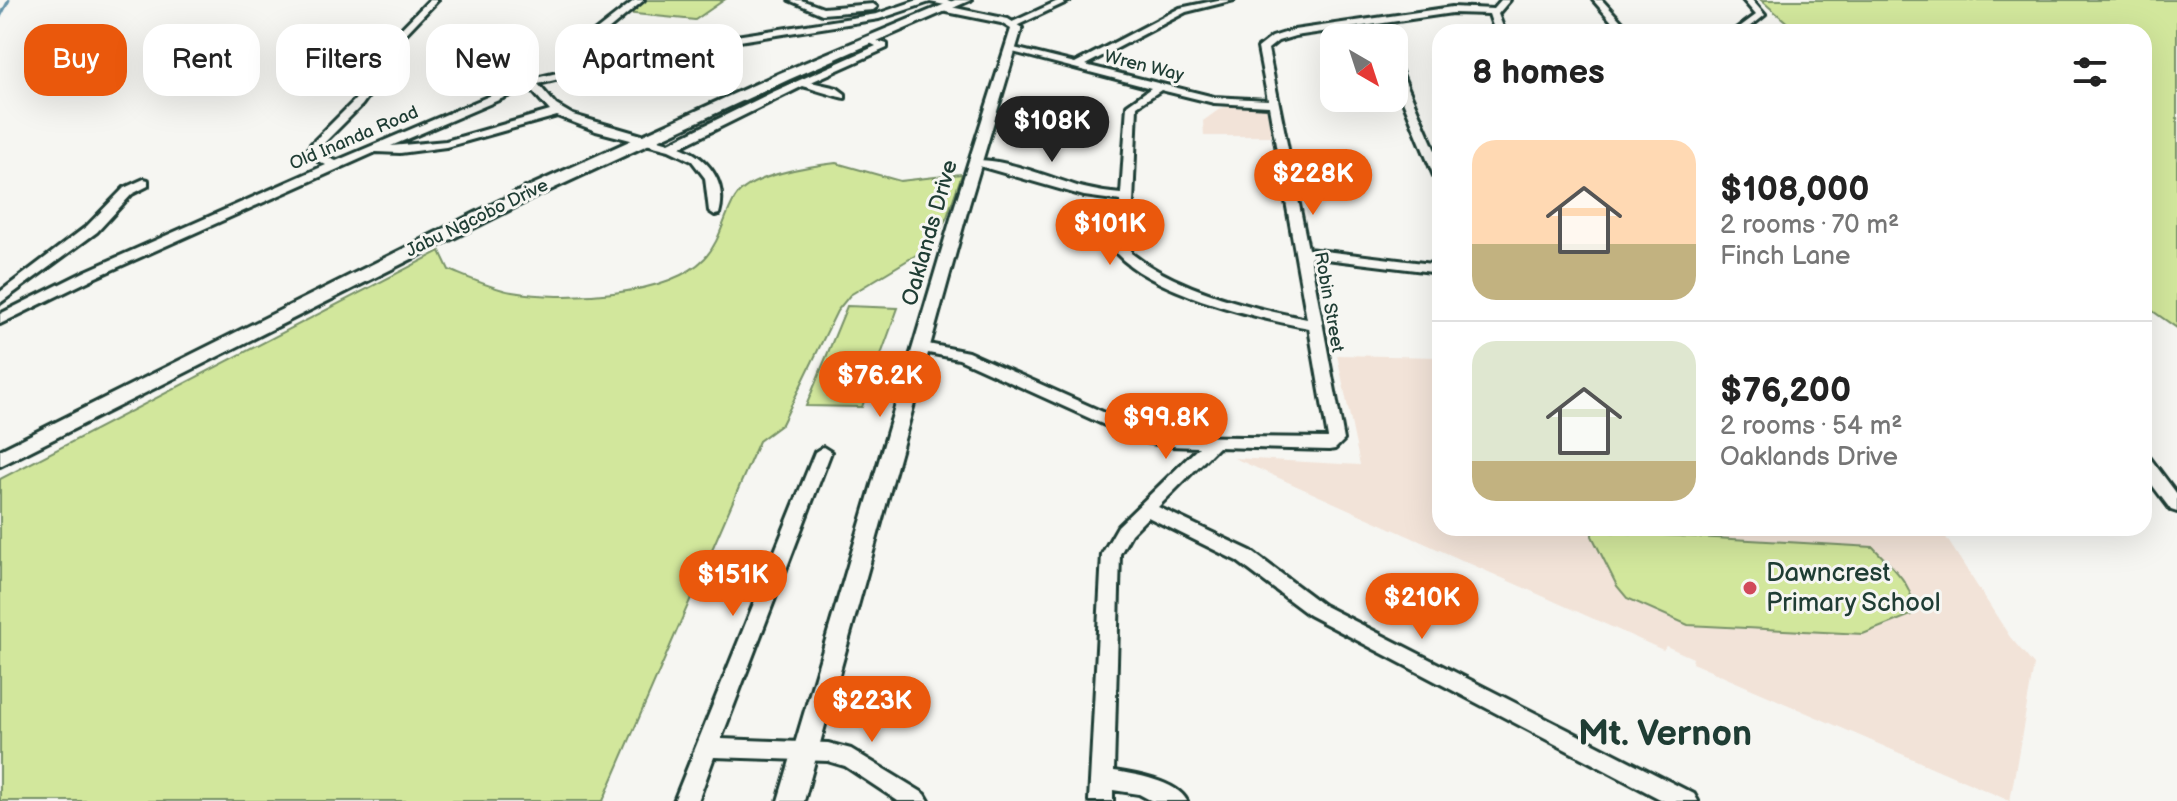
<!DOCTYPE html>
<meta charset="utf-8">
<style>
body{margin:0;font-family:"Balsamiq Sans",sans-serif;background:#f2f2f2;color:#222;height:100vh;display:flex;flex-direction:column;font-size:30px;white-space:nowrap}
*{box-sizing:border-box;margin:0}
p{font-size:26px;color:#767676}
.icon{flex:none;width:44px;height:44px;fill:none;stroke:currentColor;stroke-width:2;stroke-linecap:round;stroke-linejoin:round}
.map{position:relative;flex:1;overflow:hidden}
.sheet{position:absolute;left:1432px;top:24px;width:720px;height:512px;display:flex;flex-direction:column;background:#fff;border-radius:24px;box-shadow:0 8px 32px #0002}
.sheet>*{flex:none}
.banner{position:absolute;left:24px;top:24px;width:760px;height:72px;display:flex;gap:16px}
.needle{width:52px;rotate:141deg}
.tools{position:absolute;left:1320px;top:24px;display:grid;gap:16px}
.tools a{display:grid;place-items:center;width:88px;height:88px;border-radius:16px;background:#fff;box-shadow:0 8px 32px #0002;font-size:40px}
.price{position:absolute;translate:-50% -68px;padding:0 18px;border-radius:28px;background:#ea580c;color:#fff;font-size:26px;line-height:52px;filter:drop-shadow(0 2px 4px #0008)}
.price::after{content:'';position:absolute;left:50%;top:48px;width:24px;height:18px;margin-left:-12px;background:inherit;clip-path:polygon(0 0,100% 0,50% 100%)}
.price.current{background:#222;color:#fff}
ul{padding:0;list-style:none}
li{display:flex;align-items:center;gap:24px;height:200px;padding:0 40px}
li+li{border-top:2px solid #e0e0e0}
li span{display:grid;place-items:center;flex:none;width:224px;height:160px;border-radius:24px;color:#555}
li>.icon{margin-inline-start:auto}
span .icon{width:96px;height:96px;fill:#fffc;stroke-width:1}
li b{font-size:34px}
h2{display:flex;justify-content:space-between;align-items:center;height:96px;padding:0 40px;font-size:34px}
.tag{padding:0 28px;border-radius:24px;background:#fff;box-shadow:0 8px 32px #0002;font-size:28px;line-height:72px}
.tag.current{background:#ea580c;color:#fff}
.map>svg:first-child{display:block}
.built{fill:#f2e3d8}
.green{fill:#d2e79c;stroke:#789268;stroke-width:2}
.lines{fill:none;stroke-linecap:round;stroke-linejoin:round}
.stream{stroke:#6896aa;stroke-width:3}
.minor-casing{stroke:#1f3d34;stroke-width:6}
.tertiary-casing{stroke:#1f3d34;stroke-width:6}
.secondary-casing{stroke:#1f3d34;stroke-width:6}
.minor{fill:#f6f6f2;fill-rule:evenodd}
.tertiary{fill:#f6f6f2;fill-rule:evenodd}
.secondary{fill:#f6f6f2;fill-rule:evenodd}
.poi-dot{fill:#d1495b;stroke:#f6f6f2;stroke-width:3}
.labels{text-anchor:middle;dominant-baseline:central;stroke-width:6;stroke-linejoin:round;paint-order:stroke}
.far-street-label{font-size:18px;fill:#1f3d34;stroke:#f6f6f2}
.street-label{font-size:22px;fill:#1f3d34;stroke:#f6f6f2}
.near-poi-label{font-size:26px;fill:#1f3d34;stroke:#f6f6f2;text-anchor:start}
.near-district-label{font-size:36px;font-weight:bold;fill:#1f3d34;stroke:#f6f6f2}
</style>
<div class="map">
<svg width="2177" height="801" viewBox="0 0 2177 801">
<rect width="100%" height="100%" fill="#f6f6f2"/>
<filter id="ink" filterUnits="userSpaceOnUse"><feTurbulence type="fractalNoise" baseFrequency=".0125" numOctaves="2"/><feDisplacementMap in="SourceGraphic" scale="16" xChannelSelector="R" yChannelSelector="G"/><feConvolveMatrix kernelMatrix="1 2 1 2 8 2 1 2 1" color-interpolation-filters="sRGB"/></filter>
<g filter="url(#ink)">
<g class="built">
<polygon points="1239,105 1266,107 1272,136 1204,136 1203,121 1221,108"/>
<polygon points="1337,355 1440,357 1440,528 1940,528 2010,637 2034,665 2010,801 1692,663 1693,658 1666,646 1663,650 1234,458 1360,465"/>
</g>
<g class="green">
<polygon points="644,0 724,0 695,20 625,13"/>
<polygon points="1761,0 2177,0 2177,328 2144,305 2144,32 1798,32"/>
<path d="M836,163L900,181L962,174L947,217L931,246L850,295L837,311L782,424L759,441L603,801H0V479L440,251L449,270C469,278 491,288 512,292C562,301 668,297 705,258C721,240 723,218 735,198C749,175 811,166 836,163Z"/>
<polygon points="847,306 898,308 862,407 806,406"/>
<path d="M1592,531L1873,547C1890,566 1919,587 1911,615L1863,634L1688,625L1627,598L1617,586L1592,536Z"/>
</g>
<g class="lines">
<polyline class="stream" points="0,17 9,0"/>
<g class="minor-casing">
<g id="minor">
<path d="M429,0H438L396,44L377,84L362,105L322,145L321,154L336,161L527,80L674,46L662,39L593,41L594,32L635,0H644L601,36L664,33L684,44L877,14L918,0H947L959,4L955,7L930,2L879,19L682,50L538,84L556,105L573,115L669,143L773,92L876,46L868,42V38L887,44V48L811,82L837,88L845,94V98C841,98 810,88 803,86L680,147C708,157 728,183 719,214L715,215L709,211L705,178L692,161L669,150L596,131L557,116L446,147L400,153L376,152L96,277L0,324V314L86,271L326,165L312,158L308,150L311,144L354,101L367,84L389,41ZM529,87L550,111L446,141L391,146Z"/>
<polygon points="789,0 801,0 823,8 873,4 877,7 873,10 822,14"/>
<polygon points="1060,0 1071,0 1016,26 1008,24"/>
<path d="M1218,0H1234L1186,12L1085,65L1214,97L1268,100L1258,48L1272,37L1294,30L1452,7L1493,9L1501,0H1510L1498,14L1505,32H1495L1489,14L1452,13L1295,36L1278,41L1268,49L1308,249L1440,265V273L1310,257L1344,440L1335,449L1329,450L1218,447L1158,507L1251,551L1323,605L1694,794L1698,801H1664L1309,615L1237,561L1148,517L1131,534L1120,554L1114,771C1134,774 1177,781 1187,801H1152L1139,794L1113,790V801H1089L1102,554L1118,526L1199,447L1169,446L1140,441L959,359L918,351L915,348L923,343L968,352L1150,433L1169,436L1328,438L1309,328C1257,318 1153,293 1117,254L1121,201L1084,196L969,163C987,151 1061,182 1084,188C1096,191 1108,193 1121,194L1127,105L1151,88L1005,50L1010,47L1075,63L1180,8ZM1161,90L1214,103L1269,106L1307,319C1251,308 1176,289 1131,253L1137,106Z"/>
<polygon points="1593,0 1602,0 1631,32 1621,32"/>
<polygon points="1743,0 1752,0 1765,15 1744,32 1733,32 1756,15"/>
<polygon points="1394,64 1399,67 1440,162 1440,180 1434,176 1394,79"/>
<polygon points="144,179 148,180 148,186 132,194 97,232 0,303 0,292 87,226 124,188"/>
<polygon points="823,447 831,452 721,739 828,743 851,749 925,794 929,801 898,801 845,766 828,761 714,757 698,801 674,801 815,452"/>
<polygon points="2144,457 2150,458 2177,494 2177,512 2171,510 2144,474"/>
</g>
</g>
<g class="tertiary-casing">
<polygon id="tertiary" points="946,6 1008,19 1022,28 969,205 804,801 778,801 955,205 1011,29 1001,23 942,11 942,7"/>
</g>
<g class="secondary-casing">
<polygon id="secondary" points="955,0 971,0 790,79 533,198 0,466 0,450 521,190 780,73"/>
</g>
<use href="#minor" class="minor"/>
<use href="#tertiary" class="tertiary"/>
<use href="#secondary" class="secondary"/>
</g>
</g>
<circle class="poi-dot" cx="1750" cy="588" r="8"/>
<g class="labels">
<g class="far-street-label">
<text transform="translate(1144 66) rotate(14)">Wren Way</text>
<text transform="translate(354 138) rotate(-23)">Old Inanda Road</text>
<text transform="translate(477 218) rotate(-26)">Jabu Ngcobo Drive</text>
<text transform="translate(1329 302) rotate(80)">Robin Street</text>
</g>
<g class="street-label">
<text transform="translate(930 233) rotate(-74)">Oaklands Drive</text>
</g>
<g class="near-poi-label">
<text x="1766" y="573">Dawncrest<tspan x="1766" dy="30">Primary School</tspan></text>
</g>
<g class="near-district-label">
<text x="1665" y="734">Mt. Vernon</text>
</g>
</g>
</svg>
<div class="tools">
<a><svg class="needle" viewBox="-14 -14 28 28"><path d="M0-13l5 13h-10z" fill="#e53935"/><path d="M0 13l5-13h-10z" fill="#767676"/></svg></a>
</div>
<b class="price current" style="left:1052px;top:164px">$108K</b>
<b class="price" style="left:1313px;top:217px">$228K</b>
<b class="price" style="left:1110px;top:267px">$101K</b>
<b class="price" style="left:880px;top:419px">$76.2K</b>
<b class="price" style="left:1166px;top:461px">$99.8K</b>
<b class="price" style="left:733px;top:618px">$151K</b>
<b class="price" style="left:1422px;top:641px">$210K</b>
<b class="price" style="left:872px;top:744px">$223K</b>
<div class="banner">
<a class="tag current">Buy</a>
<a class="tag">Rent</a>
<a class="tag">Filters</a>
<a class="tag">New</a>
<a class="tag">Apartment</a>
</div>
<section class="sheet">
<h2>8 homes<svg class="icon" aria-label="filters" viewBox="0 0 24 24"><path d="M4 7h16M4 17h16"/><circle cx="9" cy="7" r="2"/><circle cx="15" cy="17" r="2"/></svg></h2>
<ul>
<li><span style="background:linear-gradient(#ffd9b3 65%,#c2b280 0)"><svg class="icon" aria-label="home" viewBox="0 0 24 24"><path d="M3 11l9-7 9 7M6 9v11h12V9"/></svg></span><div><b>$108,000</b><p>2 rooms · 70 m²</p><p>Finch Lane</p></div></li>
<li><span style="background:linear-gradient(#dfe7d0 75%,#c2b280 0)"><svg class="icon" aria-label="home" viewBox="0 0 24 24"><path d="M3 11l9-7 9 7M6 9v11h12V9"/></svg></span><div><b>$76,200</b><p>2 rooms · 54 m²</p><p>Oaklands Drive</p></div></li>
</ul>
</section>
</div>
